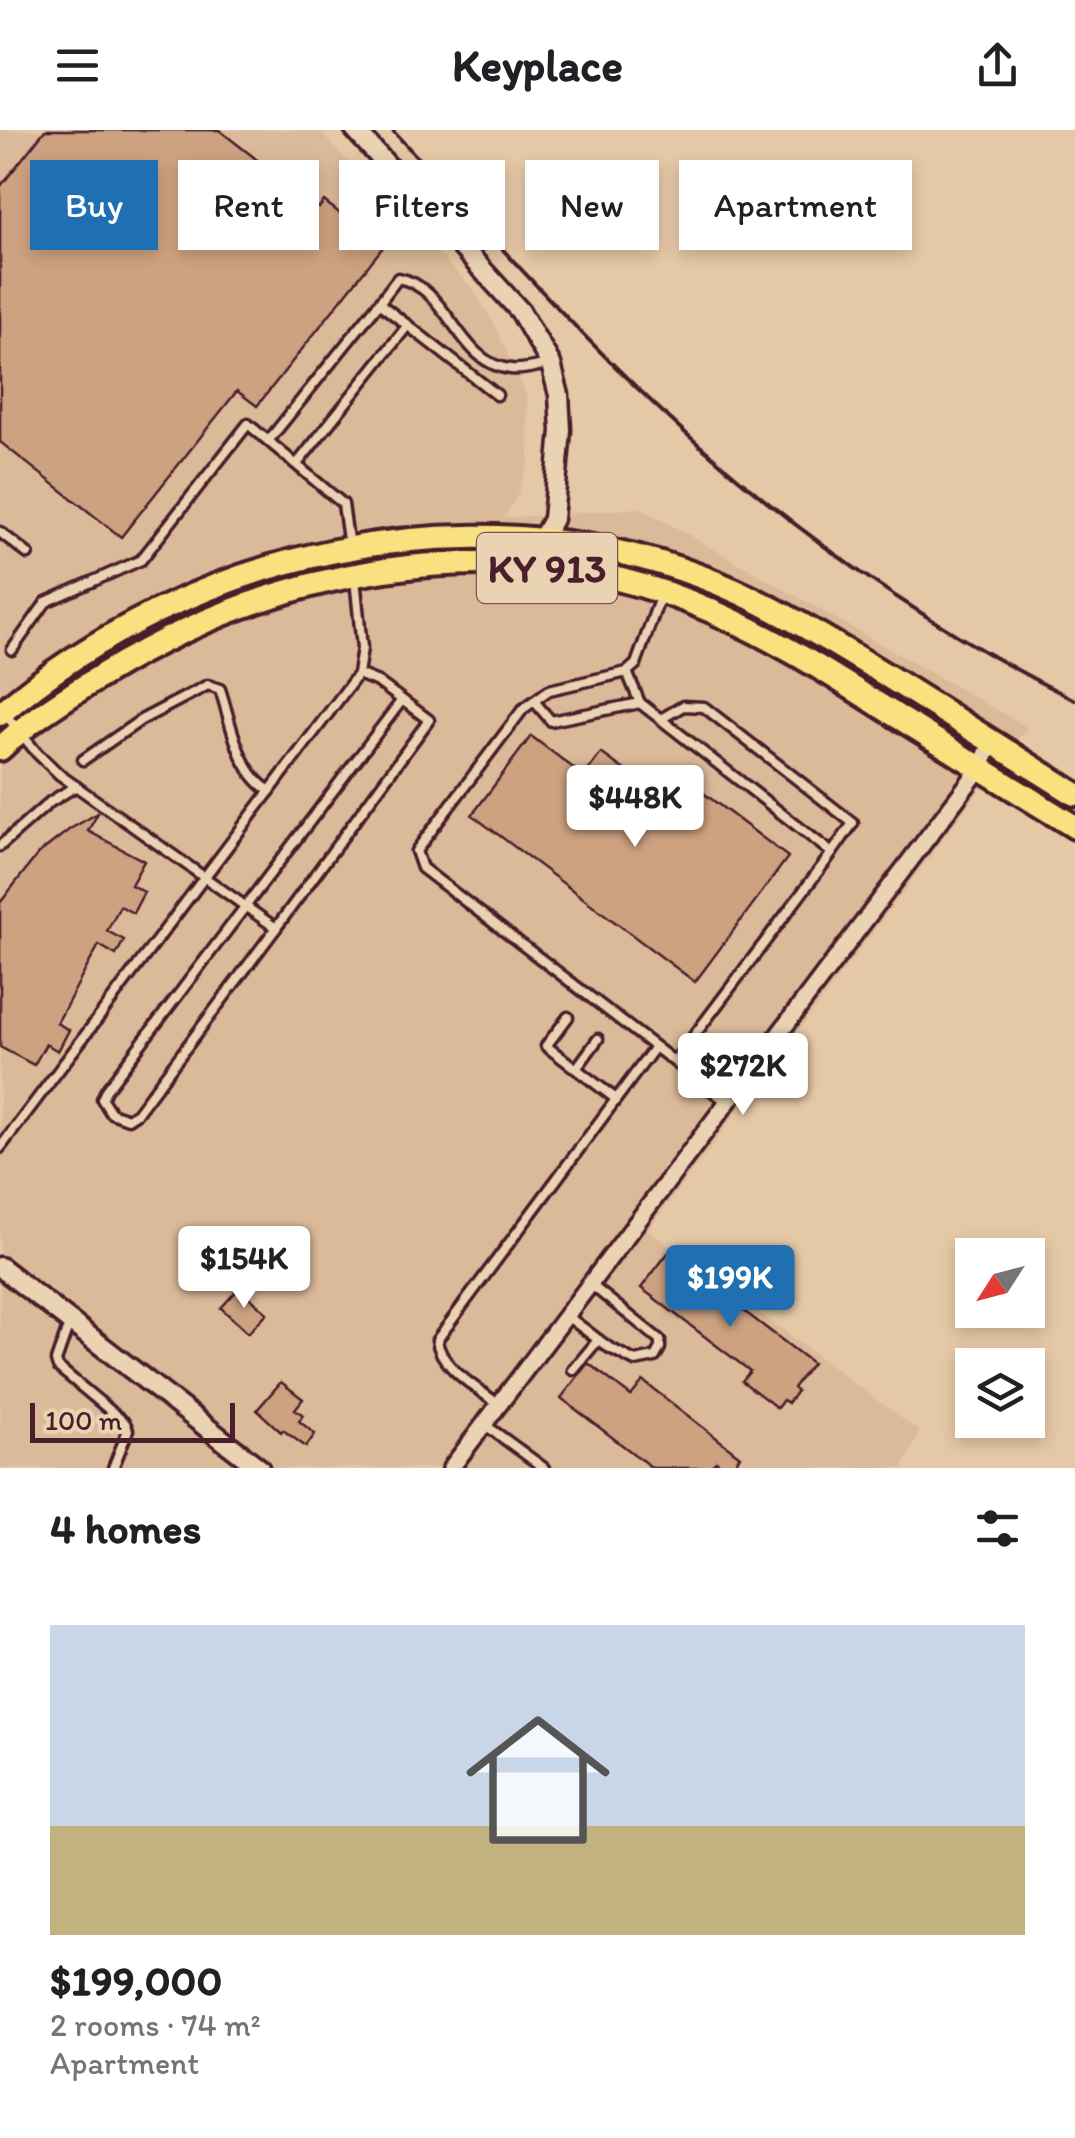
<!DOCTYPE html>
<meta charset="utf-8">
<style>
body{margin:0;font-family:Itim,sans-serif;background:#f2f2f2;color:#202124;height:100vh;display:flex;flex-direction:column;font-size:38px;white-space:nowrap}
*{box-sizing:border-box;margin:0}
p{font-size:32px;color:#757577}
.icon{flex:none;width:55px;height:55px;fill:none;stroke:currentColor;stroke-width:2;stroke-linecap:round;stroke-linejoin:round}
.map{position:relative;height:1338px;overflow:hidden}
.sheet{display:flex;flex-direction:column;background:#fff;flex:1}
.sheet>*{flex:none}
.guide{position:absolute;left:30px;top:30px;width:1015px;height:90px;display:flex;gap:20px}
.needle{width:65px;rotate:234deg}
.tools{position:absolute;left:955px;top:1108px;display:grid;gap:20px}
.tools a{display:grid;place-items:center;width:90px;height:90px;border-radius:0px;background:#fff;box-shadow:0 5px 15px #0003;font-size:50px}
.scale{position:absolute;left:30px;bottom:25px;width:205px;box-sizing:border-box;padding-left:10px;border:5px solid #4a1f2b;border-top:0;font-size:28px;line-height:35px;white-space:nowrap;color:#4a1f2b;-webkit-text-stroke:8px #ead3b3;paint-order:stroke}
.price{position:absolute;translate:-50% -85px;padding:0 22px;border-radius:10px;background:#fff;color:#222;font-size:32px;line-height:65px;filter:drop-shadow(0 2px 5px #0008)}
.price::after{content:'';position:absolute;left:50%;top:60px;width:30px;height:22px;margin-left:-15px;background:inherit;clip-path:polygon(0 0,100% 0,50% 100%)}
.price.on{background:#1f6fb2;color:#fff}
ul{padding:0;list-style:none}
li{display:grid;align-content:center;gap:20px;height:530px;padding:0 50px}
li span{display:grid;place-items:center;height:310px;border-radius:0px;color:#555}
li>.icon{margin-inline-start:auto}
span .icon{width:180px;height:180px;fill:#fffc;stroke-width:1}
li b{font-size:42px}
h2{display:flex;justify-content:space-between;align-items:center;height:120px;padding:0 50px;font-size:42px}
.pill{padding:0 35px;border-radius:0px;background:#fff;box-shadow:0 5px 15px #0003;font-size:35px;line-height:90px}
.pill.on{background:#1f6fb2;color:#fff}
header{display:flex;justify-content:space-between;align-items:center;height:130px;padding:0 50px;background:#fff;font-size:45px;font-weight:700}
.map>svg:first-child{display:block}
.built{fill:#dbba99}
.building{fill:#cda281;stroke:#4a1f2b;stroke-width:2.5}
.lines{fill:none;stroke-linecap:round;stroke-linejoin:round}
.service-casing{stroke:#4a1f2b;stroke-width:15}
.minor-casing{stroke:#4a1f2b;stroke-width:22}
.tertiary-casing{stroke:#4a1f2b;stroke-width:25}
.primary-casing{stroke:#4a1f2b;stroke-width:30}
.service{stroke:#ead3b3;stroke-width:8}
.minor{stroke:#ead3b3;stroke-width:15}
.tertiary{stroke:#ead3b3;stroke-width:18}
.primary{stroke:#fae180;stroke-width:22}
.rail{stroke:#4a1f2b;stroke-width:4}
.labels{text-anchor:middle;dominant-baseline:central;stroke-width:10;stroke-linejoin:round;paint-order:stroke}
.shield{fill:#ead3b3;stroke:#7a5554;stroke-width:2.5}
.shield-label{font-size:40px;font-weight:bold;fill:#4a1f2b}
</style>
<header><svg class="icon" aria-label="menu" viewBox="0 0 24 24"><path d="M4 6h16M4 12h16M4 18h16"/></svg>Keyplace<svg class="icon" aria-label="share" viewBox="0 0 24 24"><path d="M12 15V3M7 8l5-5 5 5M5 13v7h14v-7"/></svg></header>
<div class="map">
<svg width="1075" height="1338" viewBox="0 0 1075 1338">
<rect width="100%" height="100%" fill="#e5c8a6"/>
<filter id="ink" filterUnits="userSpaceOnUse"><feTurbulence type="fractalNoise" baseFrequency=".01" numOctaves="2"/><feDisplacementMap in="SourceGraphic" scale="20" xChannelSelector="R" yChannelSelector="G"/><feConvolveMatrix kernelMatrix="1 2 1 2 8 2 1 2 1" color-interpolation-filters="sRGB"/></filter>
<g filter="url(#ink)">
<polygon class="built" points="0,0 318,0 473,159 494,194 527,266 529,331 518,364 504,388 641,378 1027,597 648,1100 920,1302 903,1338 0,1338"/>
<g class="building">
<polygon points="45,0 219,0 319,78 324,71 383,117 257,276 237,261 121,407 0,312 0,57"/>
<polygon points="531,606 584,646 601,623 652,660 669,637 788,727 695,852 472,685"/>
<polygon points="98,683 88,701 144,731 131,755 144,762 133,783 120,776 107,801 124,810 116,825 99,815 57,893 69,900 58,921 46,914 34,935 0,917 0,773 38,724 70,699"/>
<polygon points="668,1123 812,1233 793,1258 797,1261 788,1273 783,1270 777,1278 742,1251 750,1241 641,1158"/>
<polygon points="239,1158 267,1183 248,1203 221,1178"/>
<polygon points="588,1233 631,1266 643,1251 740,1326 731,1338 724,1338 716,1331 710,1338 652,1338 561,1268"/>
<polygon points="281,1252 303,1269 295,1279 303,1285 299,1291 315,1304 306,1317 283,1300 281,1302 257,1280"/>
</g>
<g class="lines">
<g class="service-casing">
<g id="service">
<path d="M497,265L379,173L398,148C450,157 458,235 511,239C523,241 539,235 551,234"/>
<polyline points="269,310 379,173"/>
<polyline points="297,334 408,195"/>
<polyline points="0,402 28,424"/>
<polyline points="660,467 636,534 627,542 549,560 523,579 416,721 422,738 727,972"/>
<polyline points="12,520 46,472 141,430 248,294 343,374 349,417"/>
<polyline points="627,542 640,573"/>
<polyline points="534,571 551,591 640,573 832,723 675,931"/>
<polyline points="5,584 37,623 60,645 276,798 429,590 378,552 358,544"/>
<polyline points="661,589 683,576 704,577 853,693 832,723"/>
<path d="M83,630L141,590L208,555L220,559C231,592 238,643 270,661"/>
<polyline points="0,716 50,672 76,656"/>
<polyline points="276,798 137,983 128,989 111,983 102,969 106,960 402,570"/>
<polyline points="568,887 546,916 616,969"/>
<polyline points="576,939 598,909"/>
<polyline points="0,1018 358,544 362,518 355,448"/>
<polyline points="567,1186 608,1217 635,1231 655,1227 660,1218 660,1210 590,1154"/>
<polyline points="69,1194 56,1231 58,1237 125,1293 128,1300 113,1338"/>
<polyline points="573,1240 598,1210"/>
<path d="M499,1275C478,1258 440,1238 437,1210L655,917"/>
<polyline points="484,1294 544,1338"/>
</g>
</g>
<g class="minor-casing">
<polyline id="minor" points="451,1338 980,638 992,612"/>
</g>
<g class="tertiary-casing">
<g id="tertiary">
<polyline points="355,0 520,181 551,234 559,265 561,300 553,389 541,411 539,421"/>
<polyline points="0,1137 259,1338"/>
</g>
</g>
<g class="primary-casing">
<g id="primary">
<path d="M0,584C189,422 465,358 702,447C769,472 828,510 889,547C951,586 1013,625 1075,664"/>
<path d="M0,619C31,589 68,567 104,544C279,437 495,396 690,472C764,501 829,543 895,585C955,622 1015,660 1075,697"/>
</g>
</g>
<use href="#service" class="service"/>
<use href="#minor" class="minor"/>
<use href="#tertiary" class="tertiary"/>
<use href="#primary" class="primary"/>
<path class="rail" d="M392,0C492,107 589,218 699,315C813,415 939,503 1075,570"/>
</g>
</g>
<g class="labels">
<rect class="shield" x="477" y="403" width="140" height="70" rx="8"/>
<g class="shield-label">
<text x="547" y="438">KY 913</text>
</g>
</g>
</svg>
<div class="tools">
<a><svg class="needle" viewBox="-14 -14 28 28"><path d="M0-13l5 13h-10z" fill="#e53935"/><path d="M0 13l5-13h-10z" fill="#757577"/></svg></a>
<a><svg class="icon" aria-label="layers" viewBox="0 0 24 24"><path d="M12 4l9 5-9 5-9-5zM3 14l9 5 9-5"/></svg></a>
</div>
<div class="scale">100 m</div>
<b class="price" style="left:635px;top:720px">$448K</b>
<b class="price" style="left:743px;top:988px">$272K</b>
<b class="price" style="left:244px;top:1181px">$154K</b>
<b class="price on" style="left:730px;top:1200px">$199K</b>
<div class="guide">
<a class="pill on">Buy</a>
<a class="pill">Rent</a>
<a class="pill">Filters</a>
<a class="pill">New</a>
<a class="pill">Apartment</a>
</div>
</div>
<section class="sheet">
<h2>4 homes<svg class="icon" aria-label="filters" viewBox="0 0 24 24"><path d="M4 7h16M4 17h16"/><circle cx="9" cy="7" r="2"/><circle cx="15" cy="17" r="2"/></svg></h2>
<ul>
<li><span style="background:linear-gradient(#c9d6e8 65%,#c2b280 0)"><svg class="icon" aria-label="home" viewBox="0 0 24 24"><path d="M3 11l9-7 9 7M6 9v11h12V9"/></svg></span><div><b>$199,000</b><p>2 rooms · 74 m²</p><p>Apartment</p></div></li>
</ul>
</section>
